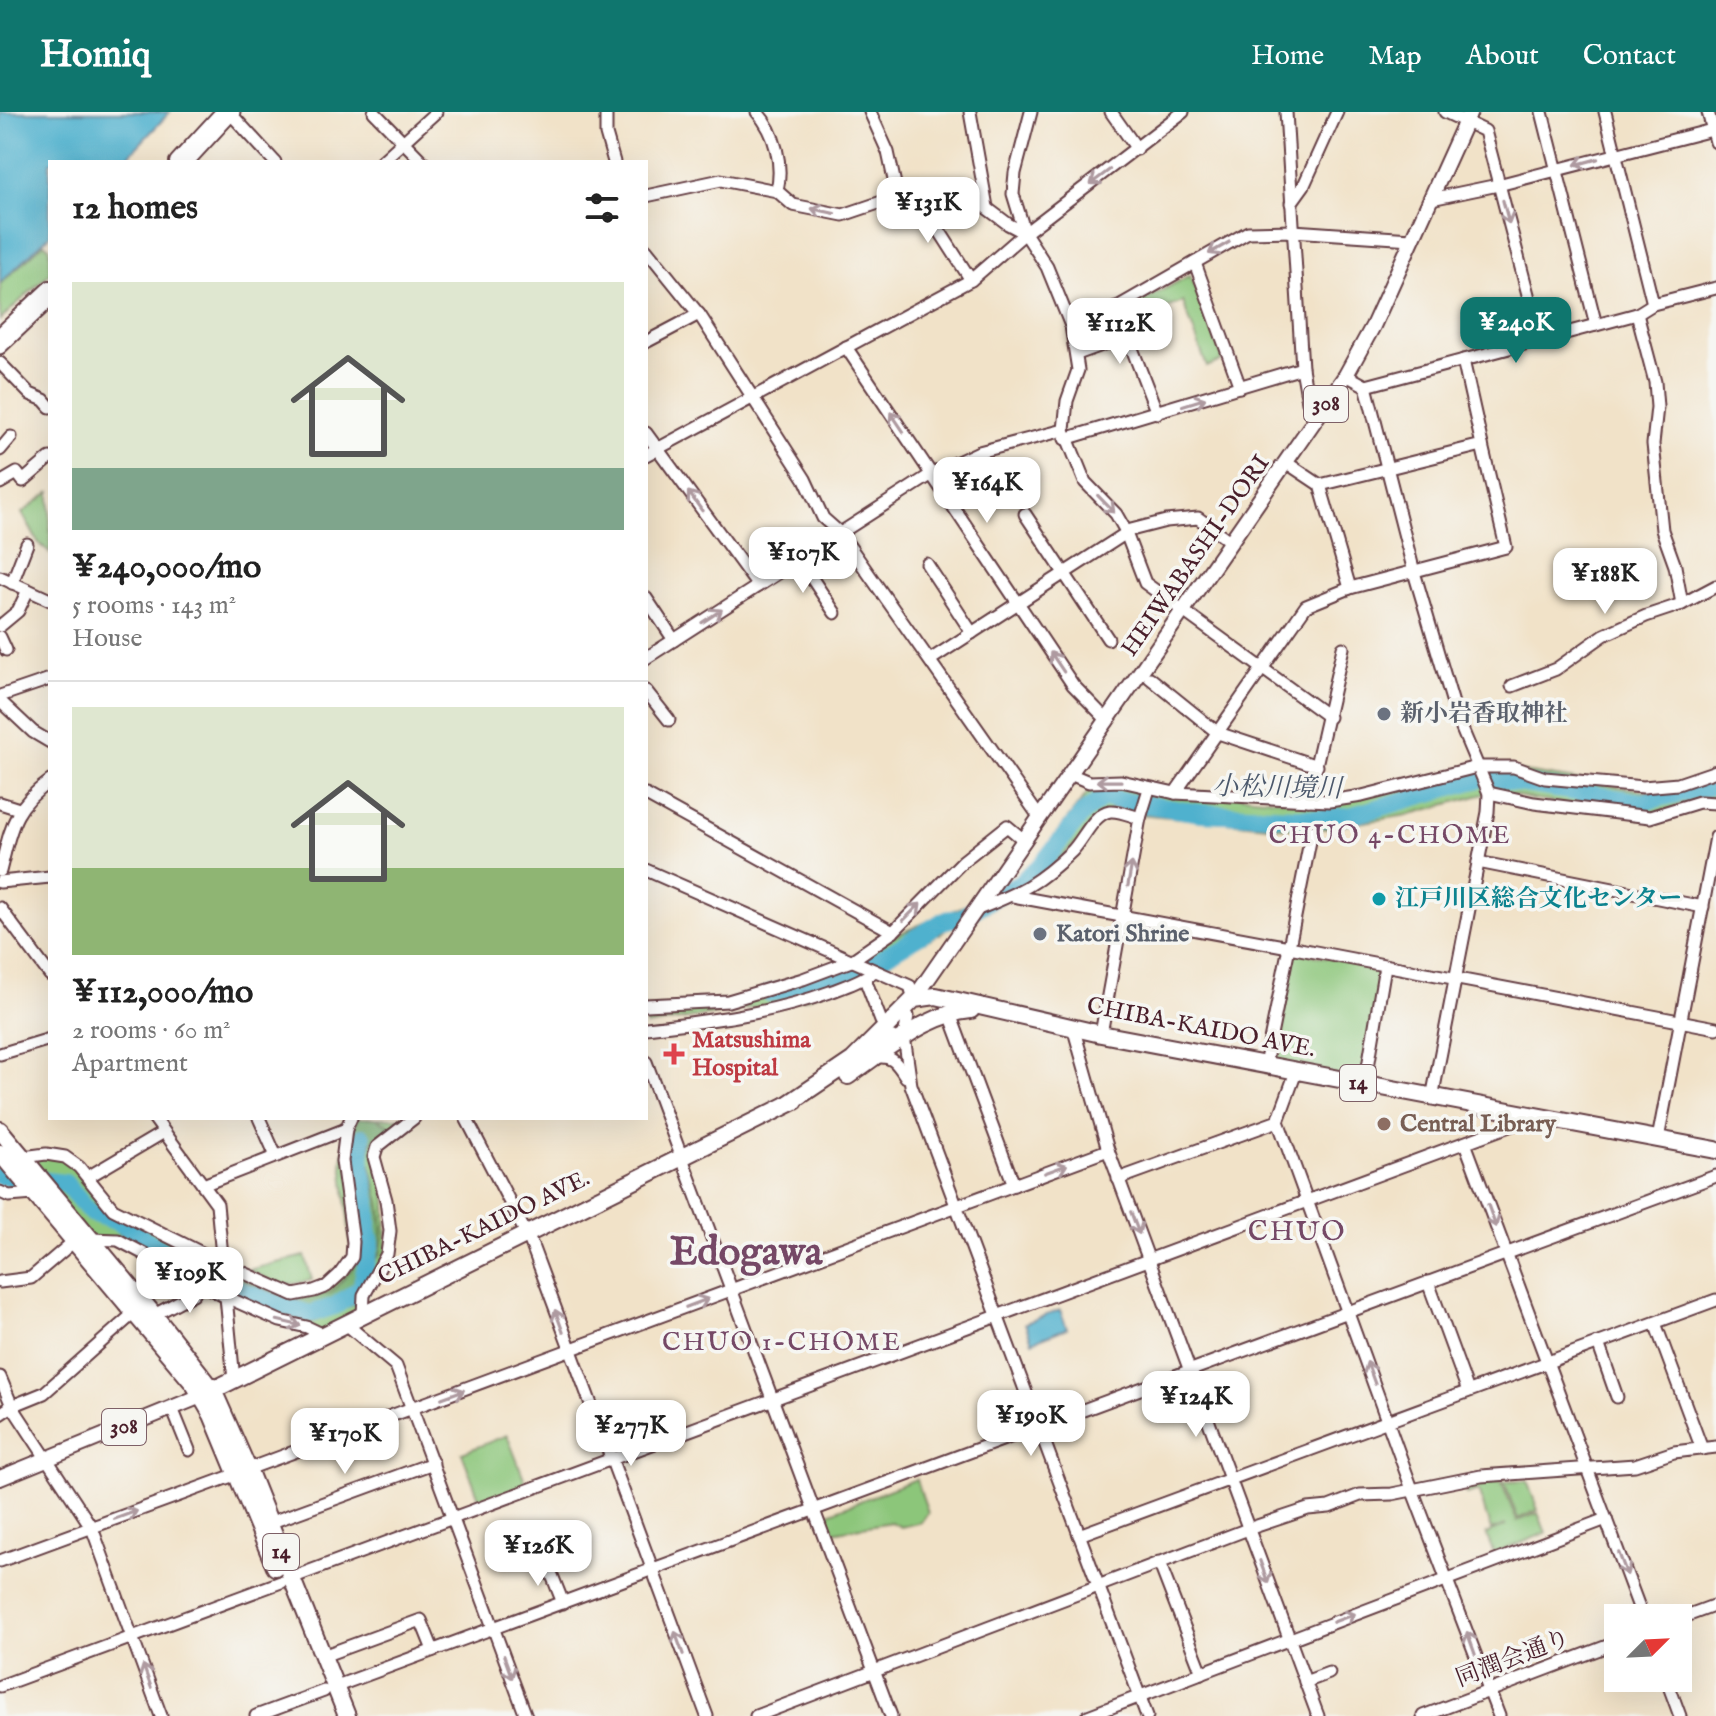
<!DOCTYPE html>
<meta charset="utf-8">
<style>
body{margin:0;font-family:"IM FELL English","Noto Serif JP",serif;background:#f2f2f2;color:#222;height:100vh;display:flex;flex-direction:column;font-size:30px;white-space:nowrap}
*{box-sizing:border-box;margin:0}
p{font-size:26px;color:#767676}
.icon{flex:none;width:44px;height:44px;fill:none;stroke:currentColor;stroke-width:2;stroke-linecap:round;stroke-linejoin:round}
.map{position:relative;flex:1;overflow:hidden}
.side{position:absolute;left:48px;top:48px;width:600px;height:960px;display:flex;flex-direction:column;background:#fff;border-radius:0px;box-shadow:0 8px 32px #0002}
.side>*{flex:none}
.needle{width:52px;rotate:66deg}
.tools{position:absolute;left:1604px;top:1492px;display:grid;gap:16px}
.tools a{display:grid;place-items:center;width:88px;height:88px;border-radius:0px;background:#fff;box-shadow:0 8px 32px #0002;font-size:40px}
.price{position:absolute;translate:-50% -68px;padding:0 18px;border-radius:16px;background:#fff;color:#222;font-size:26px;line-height:52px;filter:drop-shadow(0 2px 4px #0008)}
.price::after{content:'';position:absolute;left:50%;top:48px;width:24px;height:18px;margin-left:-12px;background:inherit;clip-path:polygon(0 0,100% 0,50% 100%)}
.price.active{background:#0f766e;color:#fff}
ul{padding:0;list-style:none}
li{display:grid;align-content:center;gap:16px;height:424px;padding:0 24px}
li+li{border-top:2px solid #e0e0e0}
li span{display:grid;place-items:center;height:248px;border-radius:0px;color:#555}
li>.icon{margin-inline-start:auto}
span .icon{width:144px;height:144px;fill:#fffc;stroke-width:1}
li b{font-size:34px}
h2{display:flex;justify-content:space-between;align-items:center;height:96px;padding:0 24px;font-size:34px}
header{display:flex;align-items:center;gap:48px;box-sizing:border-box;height:112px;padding:0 40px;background:#0f766e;color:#fff}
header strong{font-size:38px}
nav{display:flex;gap:44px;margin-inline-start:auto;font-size:28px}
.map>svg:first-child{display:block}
.green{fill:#8cc67a;stroke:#6b7252;stroke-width:2}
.forest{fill:#71ab6a;stroke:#5e654a;stroke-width:2}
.water{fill:#4fb1ce;stroke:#4c687c;stroke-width:2}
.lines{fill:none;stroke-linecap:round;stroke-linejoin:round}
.river{stroke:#4fb1ce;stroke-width:18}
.minor-casing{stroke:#633c43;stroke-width:15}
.major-casing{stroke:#633c43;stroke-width:18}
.highway-casing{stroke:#633c43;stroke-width:20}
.minor{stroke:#fff;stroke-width:11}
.major{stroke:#fff;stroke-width:14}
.highway{stroke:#fff;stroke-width:16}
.oneway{stroke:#ae9aa0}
.worship-dot{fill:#6b7280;stroke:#f6f6f2;stroke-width:3}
.culture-dot{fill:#0f9aa8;stroke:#f6f6f2;stroke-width:3}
.health-dot{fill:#e0444e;stroke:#f6f6f2;stroke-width:3}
.education-dot{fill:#8d6e63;stroke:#f6f6f2;stroke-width:3}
.labels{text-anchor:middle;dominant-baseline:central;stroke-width:7;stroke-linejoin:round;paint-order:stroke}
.shield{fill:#f6f6f2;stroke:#7e6067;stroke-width:2}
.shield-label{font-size:22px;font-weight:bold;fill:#4a1f2b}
.street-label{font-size:24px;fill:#4a1f2b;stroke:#f6f6f2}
.worship-label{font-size:24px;font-weight:bold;fill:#5b616d;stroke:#f6f6f2;text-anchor:start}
.culture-label{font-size:24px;font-weight:bold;fill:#0d838f;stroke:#f6f6f2;text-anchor:start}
.health-label{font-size:24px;font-weight:bold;fill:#be3a42;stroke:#f6f6f2;text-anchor:start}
.education-label{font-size:24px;font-weight:bold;fill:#785e54;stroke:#f6f6f2;text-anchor:start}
.water-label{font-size:26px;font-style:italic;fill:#4c596c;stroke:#f6f6f2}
.neighbourhood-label{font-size:26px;letter-spacing:2px;fill:#754866;stroke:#f6f6f2}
.quarter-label{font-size:28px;letter-spacing:2px;fill:#754866;stroke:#f6f6f2}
.town-label{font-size:40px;font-weight:bold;fill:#754866;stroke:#f6f6f2}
</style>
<header>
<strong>Homiq</strong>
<nav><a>Home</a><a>Map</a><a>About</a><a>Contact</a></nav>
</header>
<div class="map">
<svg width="1716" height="1604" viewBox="0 0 1716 1604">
<rect width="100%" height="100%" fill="#f6f6f2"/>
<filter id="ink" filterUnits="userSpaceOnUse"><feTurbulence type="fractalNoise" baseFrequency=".0125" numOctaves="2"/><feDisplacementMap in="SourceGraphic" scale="16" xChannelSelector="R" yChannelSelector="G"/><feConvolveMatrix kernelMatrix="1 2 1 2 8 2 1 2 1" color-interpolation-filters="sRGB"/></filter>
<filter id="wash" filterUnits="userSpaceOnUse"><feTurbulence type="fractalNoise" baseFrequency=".006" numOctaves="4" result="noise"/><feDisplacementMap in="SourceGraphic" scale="32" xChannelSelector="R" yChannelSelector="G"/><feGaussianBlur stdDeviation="1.8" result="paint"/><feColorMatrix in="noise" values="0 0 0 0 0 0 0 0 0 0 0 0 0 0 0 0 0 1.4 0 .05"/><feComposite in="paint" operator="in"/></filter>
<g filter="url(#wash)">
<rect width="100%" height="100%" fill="#f1e2c8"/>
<g class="green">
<polygon points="44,131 50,136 50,161 0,208 0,172"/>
<polygon points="1190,163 1223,248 1207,255 1183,190 1137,207 1132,195"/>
<polygon points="50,380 50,441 38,430 22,401"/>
<polygon points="1504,657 1647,679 1716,663 1716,688 1705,685 1650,703 1535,688 1495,679 1408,703 1313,718 1138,702 1112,696 1039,767 1005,783 1005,774 1035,749 1093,674 1106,671 1328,692 1475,658"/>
<polygon points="964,794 942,821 880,851 860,844 882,829"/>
<polygon points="1291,839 1382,856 1363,968 1269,950"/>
<polygon points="851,851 870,859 804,887 646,914 646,896 729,891"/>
<polygon points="351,1006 414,1006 377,1035 386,1088 387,1143 364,1183 363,1203 324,1223 280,1209 133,1136 91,1127 23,1045 65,1045 113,1097 282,1178 314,1179 352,1145 342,1049"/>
<polygon points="305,1144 312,1168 283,1174 248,1158"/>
<polygon points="507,1323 527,1374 481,1391 462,1341"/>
<polygon points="916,1367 928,1400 921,1410 901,1415 891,1410 832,1420 826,1402"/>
<polygon points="1501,1369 1517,1409 1538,1401 1546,1421 1494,1442 1486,1422 1506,1413 1491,1418 1478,1378 1467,1382 1464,1373"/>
<polygon points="1527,1369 1538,1398 1518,1407 1504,1370"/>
</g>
<g class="forest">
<polygon points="358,1006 376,1006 392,1014 371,1031 368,1046 380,1090 383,1119 381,1140 359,1173 357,1191 313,1210 283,1204 226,1178 225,1160 293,1189 331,1180 346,1164 357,1150 359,1133 348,1050 352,1019"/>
<polygon points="120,1108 221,1157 222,1176 119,1122"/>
</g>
<g class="water">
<polygon points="0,0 170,0 123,50 50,50 50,123 0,171"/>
<polygon points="1060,1198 1067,1216 1032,1230 1025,1211"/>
</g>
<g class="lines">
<g class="river">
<polyline points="875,850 945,808 960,806 1019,771 1040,754 1084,700 1103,686 1201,701 1319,706 1350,704 1489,664 1517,671 1642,690 1716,673"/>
<polyline points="770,881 845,866 857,860"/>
<polyline points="0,1064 65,1071 91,1101 118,1110 209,1167 272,1190 310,1202 335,1194 361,1176 371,1131 368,1116 368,1088 361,1053 362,1025"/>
</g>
</g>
</g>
<g filter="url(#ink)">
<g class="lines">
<g class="minor-casing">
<g id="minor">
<polyline points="374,0 423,50"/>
<polyline points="606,0 606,22 614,50"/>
<path d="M757,0C776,21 783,53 777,79"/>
<polyline points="870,0 888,40 898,86"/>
<polyline points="970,0 987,95"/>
<polyline points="1031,0 1015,61 1013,82 1025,121 1047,155 1071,214 1078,258 1067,289 1064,318 1085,370 1116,402 1124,416 1145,471 1329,605"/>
<polyline points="1111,0 1137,37"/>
<polyline points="1286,0 1302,256 1308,290 1321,300"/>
<polyline points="1445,0 1485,19 1540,228"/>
<polyline points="1542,0 1596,213"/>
<polyline points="1605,0 1653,192"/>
<polyline points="1708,0 1716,30"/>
<polyline points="232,3 275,50"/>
<polyline points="188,50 234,0"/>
<polyline points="381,50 436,0"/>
<polyline points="914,79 971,168"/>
<polyline points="646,84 721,68 777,79 793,93 843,103 914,79 950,76 968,82 1008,112 1025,121"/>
<polyline points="1431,87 1498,73 1716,17"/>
<polyline points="1291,91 1304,73 1337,0"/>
<polyline points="646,137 701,205 805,367 823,406 840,421 1040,706"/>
<polyline points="1195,151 1240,275"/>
<polyline points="1116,195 1157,301"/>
<polyline points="1637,202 1655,270 1657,295 1653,332 1662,418 1675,454 1682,492"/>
<polyline points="1071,214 1100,205 1248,120 1293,119 1411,127"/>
<polyline points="646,230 699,202"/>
<polyline points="846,235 1073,573 1108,609"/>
<polyline points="0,236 50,189"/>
<polyline points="1077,242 1127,224"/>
<polyline points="0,251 30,282 44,288 50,295"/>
<polyline points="1346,263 1366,274 1414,460 1457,605 1489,681 1488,700 1432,986"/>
<polyline points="1366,274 1596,213 1637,202 1653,192 1716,176"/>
<polyline points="646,321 758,474"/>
<polyline points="1065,327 1302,256"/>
<polyline points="0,338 11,325"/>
<polyline points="646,343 971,168 1025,121 1183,0"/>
<polyline points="1287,351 1320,373 1482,333 1463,248"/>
<polyline points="0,371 17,361 23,369 50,346"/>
<polyline points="1320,373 1350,476"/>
<polyline points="1025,402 1108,527"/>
<polyline points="799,447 835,501"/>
<polyline points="927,452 972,521"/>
<polyline points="0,465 50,488"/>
<polyline points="12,471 27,432"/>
<polyline points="646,486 674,528"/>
<polyline points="0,514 18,499 28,478"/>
<polyline points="0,525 6,538"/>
<polyline points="646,546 932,362 979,340 1064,318"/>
<polyline points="930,548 1131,418 1166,409 1198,406 1231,430"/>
<polyline points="1150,566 1218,621 1317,654"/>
<polyline points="1512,574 1556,557 1604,523 1646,504 1682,492 1716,474"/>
<polyline points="646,579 669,608"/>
<polyline points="0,584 50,567"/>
<polyline points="0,589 33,620 50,630"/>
<polyline points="1070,662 1089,670 1121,669 1175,681 1329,689 1362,684 1477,655 1514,655 1545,666 1643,675 1678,672 1716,659"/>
<polyline points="1175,681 1306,494 1350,476 1506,435 1482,333"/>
<polyline points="1489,681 1534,691 1650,705 1699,690 1716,691"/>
<polyline points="646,683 893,820"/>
<polyline points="1308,688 1343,536"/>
<polyline points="0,691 19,697"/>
<polyline points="1312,719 1289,835 1716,916"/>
<polyline points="1478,750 1703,795"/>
<polyline points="646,758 910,874 914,887"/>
<path d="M0,759C11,717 12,696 50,669"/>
<polyline points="0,770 50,765"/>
<polyline points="1013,784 1289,835 1265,953"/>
<polyline points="0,796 50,863"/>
<path d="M978,797C1021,780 1039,771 1072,739C1084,727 1093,702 1110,699C1119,698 1132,704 1140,706"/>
<polyline points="865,867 881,909 889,914"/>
<polyline points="646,893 728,889 803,867 851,849 893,820 963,749 1007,714 1025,729"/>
<polyline points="950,902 1014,1073"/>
<polyline points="908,904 904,924 911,973 1147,1604"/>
<polyline points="1073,915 1108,1038 1318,1604"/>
<path d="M646,916C709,909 770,902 830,880C846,874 861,869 875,859"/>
<polyline points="1101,922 1140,706 1149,677"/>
<polyline points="0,942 50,927"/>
<path d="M874,946C892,942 897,951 906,965"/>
<polyline points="646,950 891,1604"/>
<polyline points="1296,960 1278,1009 1412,1377 1499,1604"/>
<polyline points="1365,973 1385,854"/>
<polyline points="154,1006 217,1092 234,1268"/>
<polyline points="259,1006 276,1044"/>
<polyline points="466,1006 531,1131 707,1604"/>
<polyline points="1658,1027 1716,725"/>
<polyline points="1465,1031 1643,1506"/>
<polyline points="23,1045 46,1042 65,1045 79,1055 113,1097 224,1152 294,1183 314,1179 327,1174 340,1162 352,1145 353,1130 342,1049 346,1017 351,1006"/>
<polyline points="88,1065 164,1020"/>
<polyline points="1118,1067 1278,1009"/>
<polyline points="203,1073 346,1017"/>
<polyline points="0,1080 9,1084 34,1082"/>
<polyline points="91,1127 118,1128 224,1184 280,1209 307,1215 324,1223"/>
<polyline points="0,1170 31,1166 73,1130"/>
<polyline points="1428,1170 1468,1279"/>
<polyline points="154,1203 193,1182 202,1172"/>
<polyline points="363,1203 364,1183 387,1142 390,1119 386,1088 374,1045 377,1035 414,1006"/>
<polyline points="1655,1211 1702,1337"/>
<polyline points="346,1212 396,1254 526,1604"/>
<polyline points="1598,1231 1617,1285"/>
<polyline points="0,1265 12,1294 92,1416 161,1604"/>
<polyline points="172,1296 189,1338"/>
<polyline points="0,1302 12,1294 44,1281 134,1201"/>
<polyline points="248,1357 1108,1038"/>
<polyline points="269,1411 433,1351"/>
<polyline points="1079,1423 1716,1188"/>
<polyline points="546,1448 563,1491"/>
<polyline points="0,1449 237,1362"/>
<polyline points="1159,1450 1202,1561"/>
<polyline points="291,1466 1512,1013 1516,1009 1517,1002"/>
<polyline points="1678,1507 1716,1493"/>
<polyline points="331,1541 421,1508 433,1538"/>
<polyline points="1666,1566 1680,1604"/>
<polyline points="1305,1570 1329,1561"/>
<polyline points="0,1574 281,1470"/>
<polyline points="334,1575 1716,1064"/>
<polyline points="256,1604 324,1579"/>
<polyline points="756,1604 1248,1417 1308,1397 1329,1395 1360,1383 1392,1382 1481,1364 1635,1353 1674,1340 1716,1335"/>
<polyline points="1088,1604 1606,1407"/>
<polyline points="1423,1604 1618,1530"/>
</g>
</g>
<g class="major-casing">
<g id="major">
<polyline points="177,50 223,0"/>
<polyline points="0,223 50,176"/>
<polyline points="914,887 1346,263 1373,214 1470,0"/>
<polyline points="0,1366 201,1284"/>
</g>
</g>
<g class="highway-casing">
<g id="highway">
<path d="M884,938C910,920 938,901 971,898"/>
<polyline points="848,964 873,946 891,927"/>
<polyline points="788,992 853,948 914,887 936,884 1101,922 1716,1038"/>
<polyline points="0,1018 154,1203 213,1278 248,1357 347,1604"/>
<polyline points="0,1041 194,1272 212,1303 275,1455"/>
<polyline points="201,1284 795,989"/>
</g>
</g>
<use href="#minor" class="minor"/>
<use href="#major" class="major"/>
<use href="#highway" class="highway"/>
</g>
<defs><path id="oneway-shaft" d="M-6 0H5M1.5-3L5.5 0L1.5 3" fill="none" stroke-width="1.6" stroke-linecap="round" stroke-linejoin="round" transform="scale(2)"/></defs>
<g class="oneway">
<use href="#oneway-shaft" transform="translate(1586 50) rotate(165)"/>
<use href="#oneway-shaft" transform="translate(1100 65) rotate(143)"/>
<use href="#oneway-shaft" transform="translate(823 99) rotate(-168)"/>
<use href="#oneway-shaft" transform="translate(1506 100) rotate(75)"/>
<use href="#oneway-shaft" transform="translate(1219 136) rotate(150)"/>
<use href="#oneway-shaft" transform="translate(1194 290) rotate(-17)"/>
<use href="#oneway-shaft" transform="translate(897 310) rotate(-124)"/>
<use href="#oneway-shaft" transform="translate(695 389) rotate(-126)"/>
<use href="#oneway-shaft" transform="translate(1106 392) rotate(46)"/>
<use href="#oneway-shaft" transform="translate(712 504) rotate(-33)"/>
<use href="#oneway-shaft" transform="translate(1057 550) rotate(-124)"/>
<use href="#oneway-shaft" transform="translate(1109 669) rotate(-179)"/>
<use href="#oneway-shaft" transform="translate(1130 762) rotate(-80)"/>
<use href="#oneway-shaft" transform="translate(912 800) rotate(-45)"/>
<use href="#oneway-shaft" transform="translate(1056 1057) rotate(-20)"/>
<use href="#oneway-shaft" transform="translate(1492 1104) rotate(70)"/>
<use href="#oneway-shaft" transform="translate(1135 1111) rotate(69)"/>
<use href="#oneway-shaft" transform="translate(697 1191) rotate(-21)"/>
<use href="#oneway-shaft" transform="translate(559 1209) rotate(-110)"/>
<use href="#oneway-shaft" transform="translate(289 1211) rotate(13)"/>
<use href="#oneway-shaft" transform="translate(1371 1261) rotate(-110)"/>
<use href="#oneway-shaft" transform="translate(453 1282) rotate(-20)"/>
<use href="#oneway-shaft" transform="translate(126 1403) rotate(-20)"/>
<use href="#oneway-shaft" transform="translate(1623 1452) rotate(69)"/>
<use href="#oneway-shaft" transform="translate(1264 1460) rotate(70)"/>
<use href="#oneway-shaft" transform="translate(1344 1506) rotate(-21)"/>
<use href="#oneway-shaft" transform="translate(679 1531) rotate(-110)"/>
<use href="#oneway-shaft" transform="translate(1471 1531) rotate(-110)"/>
<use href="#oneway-shaft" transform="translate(508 1555) rotate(70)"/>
<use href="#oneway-shaft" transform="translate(147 1564) rotate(-110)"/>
</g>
</g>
<g class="worship-dot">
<circle cx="1384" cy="602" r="8"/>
<circle cx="1040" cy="822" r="8"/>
</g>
<circle class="culture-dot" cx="1379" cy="787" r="8"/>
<path class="health-dot" d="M670 930h8v8h8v8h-8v8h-8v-8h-8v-8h8z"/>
<circle class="education-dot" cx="1384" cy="1012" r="8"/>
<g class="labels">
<g class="shield">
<rect x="1304" y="274" width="44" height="36" rx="6"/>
<rect x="1340" y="953" width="36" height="36" rx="6"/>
<rect x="102" y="1297" width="44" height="36" rx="6"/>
<rect x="263" y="1422" width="36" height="36" rx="6"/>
</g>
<g class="shield-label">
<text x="1326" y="292">308</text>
<text x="1358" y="971">14</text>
<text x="124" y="1315">308</text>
<text x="281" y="1440">14</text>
</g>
<g class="street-label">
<text transform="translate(1196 444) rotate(-55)">HEIWABASHI-DORI</text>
<text transform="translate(1201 916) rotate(11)">CHIBA-KAIDO AVE.</text>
<text transform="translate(484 1116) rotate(-26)">CHIBA-KAIDO AVE.</text>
<text transform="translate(1513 1547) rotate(-21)">同潤会通り</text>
</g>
<g class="worship-label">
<text x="1400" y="602">新小岩香取神社</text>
<text x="1056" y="822">Katori Shrine</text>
</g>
<g class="culture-label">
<text x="1395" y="787">江戸川区総合文化センター</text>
</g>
<g class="health-label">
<text x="692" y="928">Matsushima<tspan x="692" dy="28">Hospital</tspan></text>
</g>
<g class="education-label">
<text x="1400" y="1012">Central Library</text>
</g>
<g class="water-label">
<text transform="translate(1277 676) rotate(1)">小松川境川</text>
</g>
<g class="neighbourhood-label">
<text x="1390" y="723">CHUO 4-CHOME</text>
<text x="782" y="1230">CHUO 1-CHOME</text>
</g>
<g class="quarter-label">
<text x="1297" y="1120">CHUO</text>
</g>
<g class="town-label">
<text x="746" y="1141">Edogawa</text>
</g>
</g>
</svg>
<div class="tools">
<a><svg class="needle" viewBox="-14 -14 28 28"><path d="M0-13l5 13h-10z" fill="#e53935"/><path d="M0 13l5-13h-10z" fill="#767676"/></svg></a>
</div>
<b class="price" style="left:928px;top:133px">¥131K</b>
<b class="price active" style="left:1516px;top:253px">¥240K</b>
<b class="price" style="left:1120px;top:254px">¥112K</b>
<b class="price" style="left:987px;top:413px">¥164K</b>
<b class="price" style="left:803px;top:483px">¥107K</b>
<b class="price" style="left:1605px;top:504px">¥188K</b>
<b class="price" style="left:190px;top:1203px">¥109K</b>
<b class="price" style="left:1196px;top:1327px">¥124K</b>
<b class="price" style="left:1031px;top:1346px">¥190K</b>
<b class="price" style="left:631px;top:1356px">¥277K</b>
<b class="price" style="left:345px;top:1364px">¥170K</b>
<b class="price" style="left:538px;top:1476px">¥126K</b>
<section class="side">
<h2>12 homes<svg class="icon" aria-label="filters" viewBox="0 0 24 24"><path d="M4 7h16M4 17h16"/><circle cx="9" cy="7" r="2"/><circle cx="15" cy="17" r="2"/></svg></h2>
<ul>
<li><span style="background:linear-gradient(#dfe7d0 75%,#7fa58c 0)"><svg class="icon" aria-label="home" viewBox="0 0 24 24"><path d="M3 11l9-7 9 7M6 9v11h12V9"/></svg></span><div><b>¥240,000/mo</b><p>5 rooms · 143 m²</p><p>House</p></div></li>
<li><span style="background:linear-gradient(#dfe7d0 65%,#8fb573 0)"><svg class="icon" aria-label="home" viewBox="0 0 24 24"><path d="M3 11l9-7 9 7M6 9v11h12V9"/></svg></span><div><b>¥112,000/mo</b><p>2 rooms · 60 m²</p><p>Apartment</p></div></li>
</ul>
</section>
</div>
